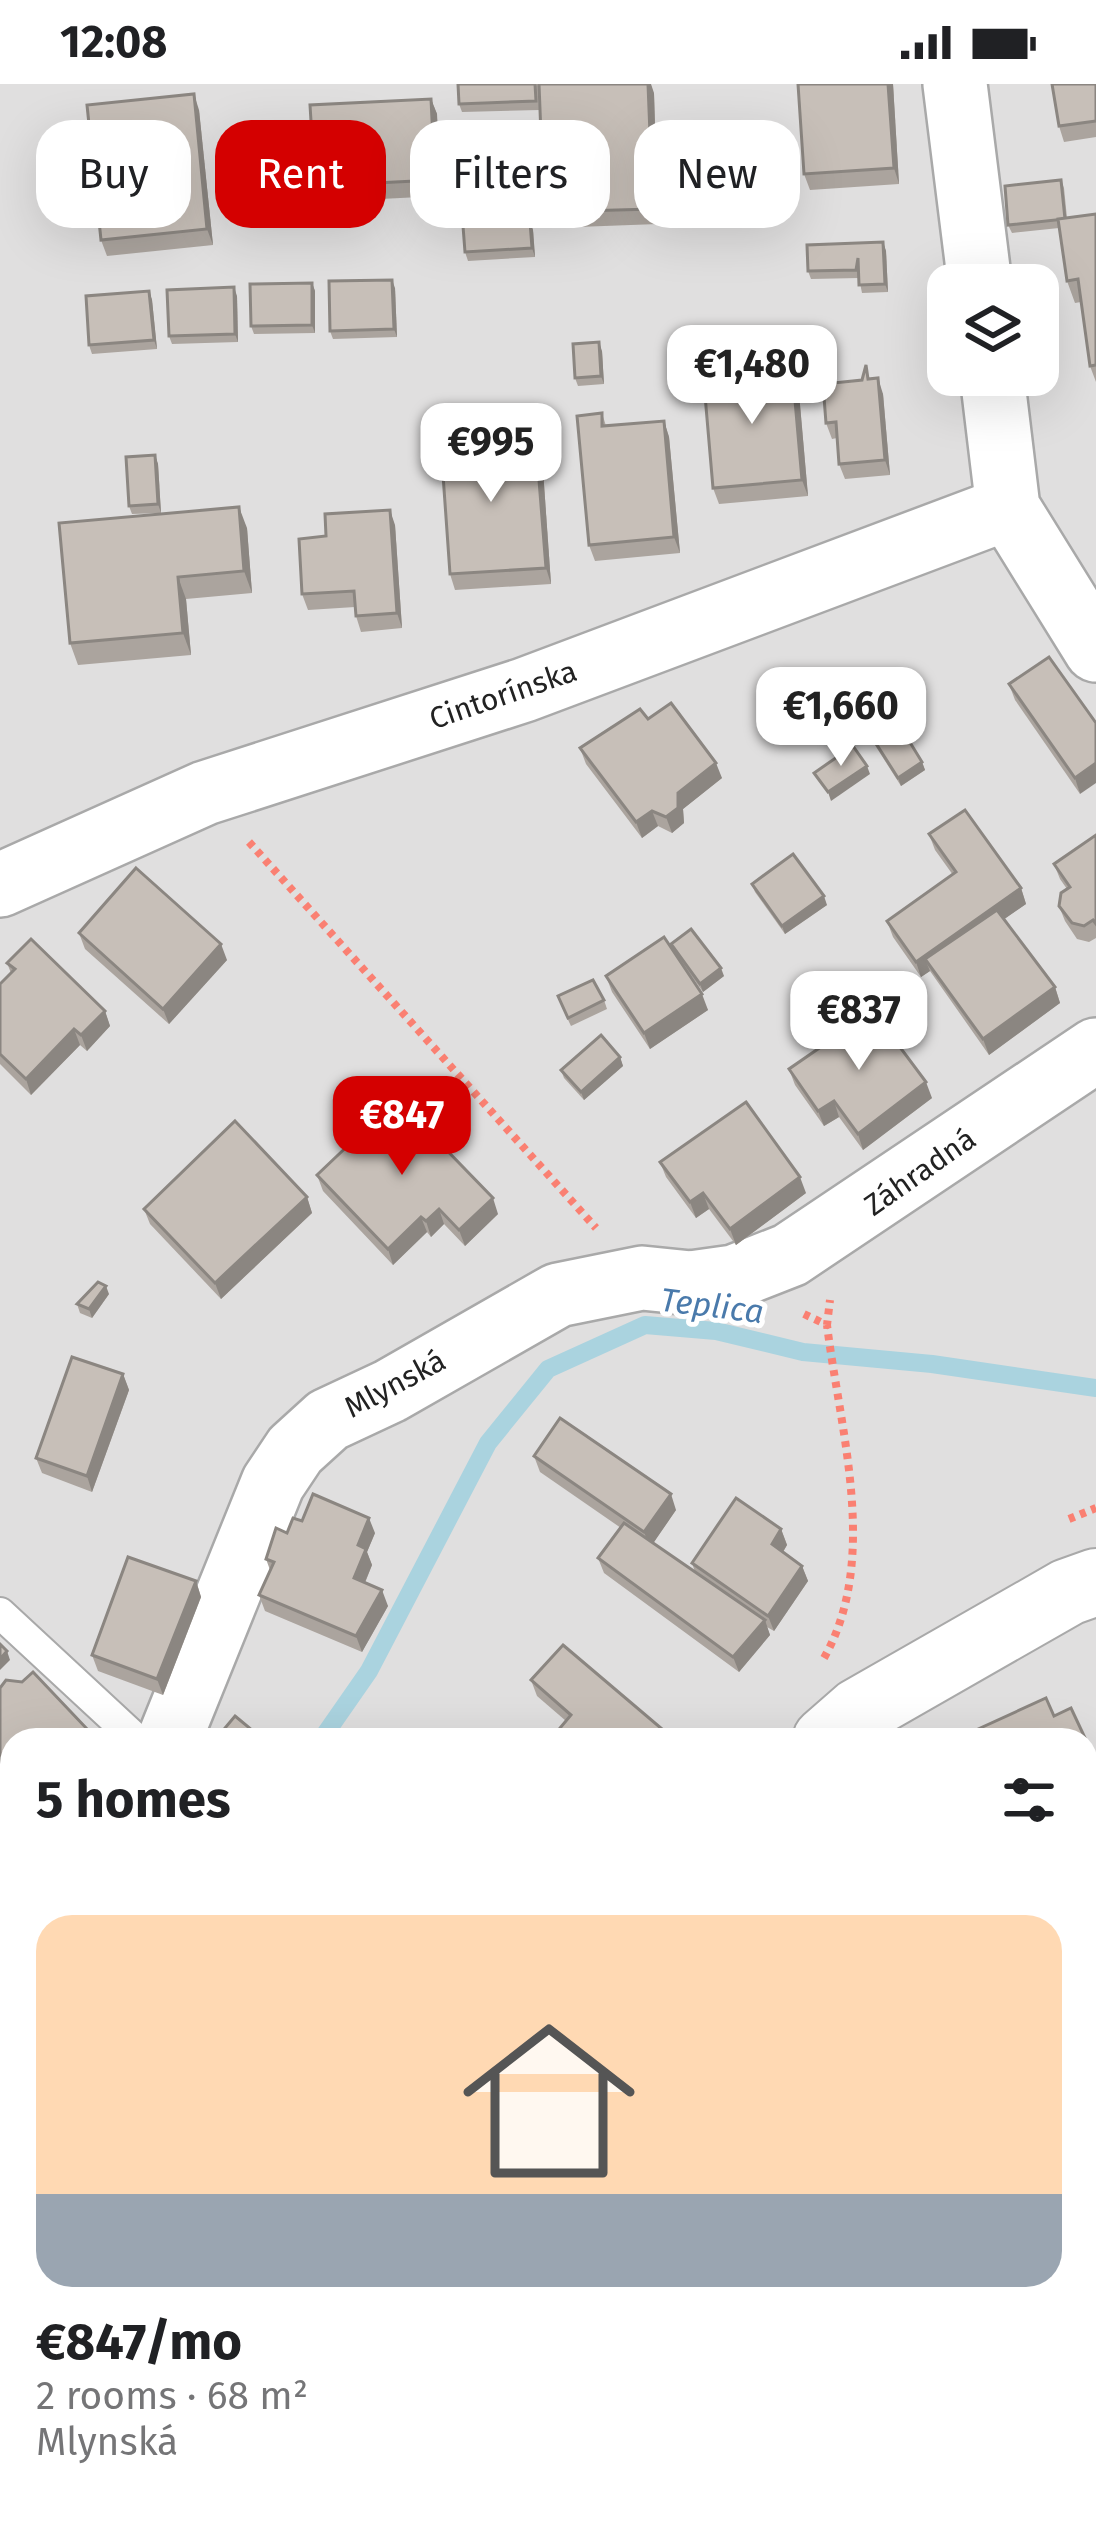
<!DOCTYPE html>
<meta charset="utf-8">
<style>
body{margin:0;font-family:"Fira Sans",sans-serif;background:#f6f6f6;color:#202124;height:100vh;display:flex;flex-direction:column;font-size:45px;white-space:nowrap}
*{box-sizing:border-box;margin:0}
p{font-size:39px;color:#757577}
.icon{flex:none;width:66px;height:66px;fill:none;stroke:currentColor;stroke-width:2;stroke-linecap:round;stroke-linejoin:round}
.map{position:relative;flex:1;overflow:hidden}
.drawer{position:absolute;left:0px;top:1644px;width:1098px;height:807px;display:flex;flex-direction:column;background:#fff;border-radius:36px 36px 0 0;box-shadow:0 12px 48px #0002}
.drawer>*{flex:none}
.banner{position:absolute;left:36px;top:36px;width:1026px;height:108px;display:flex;gap:24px}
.tools{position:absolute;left:927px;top:180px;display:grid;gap:24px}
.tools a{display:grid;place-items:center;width:132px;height:132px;border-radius:24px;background:#fff;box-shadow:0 12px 48px #0002;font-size:60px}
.price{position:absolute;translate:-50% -102px;padding:0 27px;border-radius:24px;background:#fff;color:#222;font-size:39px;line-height:78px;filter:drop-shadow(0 3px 6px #0008)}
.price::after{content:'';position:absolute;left:50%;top:72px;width:36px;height:27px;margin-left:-18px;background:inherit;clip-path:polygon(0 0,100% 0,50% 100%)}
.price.on{background:#d40000;color:#fff}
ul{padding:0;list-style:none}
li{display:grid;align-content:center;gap:24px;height:636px;padding:0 36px}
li+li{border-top:3px solid #e0e0e0}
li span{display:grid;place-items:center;height:372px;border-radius:36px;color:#555}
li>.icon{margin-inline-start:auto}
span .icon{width:216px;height:216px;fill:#fffc;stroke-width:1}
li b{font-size:51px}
h2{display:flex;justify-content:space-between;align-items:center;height:144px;padding:0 36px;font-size:51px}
.pill{padding:0 42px;border-radius:36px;background:#fff;box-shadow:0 12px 48px #0002;font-size:42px;line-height:108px}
.pill.on{background:#d40000;color:#fff}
.status{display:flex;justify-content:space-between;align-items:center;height:84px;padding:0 60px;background:#fff;direction:ltr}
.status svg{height:33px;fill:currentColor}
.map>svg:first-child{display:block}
.residential{fill:#e0dfdf;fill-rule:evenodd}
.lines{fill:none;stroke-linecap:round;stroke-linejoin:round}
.stream{stroke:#aad3df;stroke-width:18}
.service-casing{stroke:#a9a9a9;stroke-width:34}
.minor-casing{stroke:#a9a9a9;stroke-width:68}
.tertiary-casing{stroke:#a9a9a9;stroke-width:70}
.path{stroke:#fa8072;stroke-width:8;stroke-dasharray:6 6;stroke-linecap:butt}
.service{stroke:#fff;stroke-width:30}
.minor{stroke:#fff;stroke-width:63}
.tertiary{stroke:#fff;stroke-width:66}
.wall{fill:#aba49e}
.shaded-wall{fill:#8b8681}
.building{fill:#c7bfb8;stroke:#8b8681;stroke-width:3}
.labels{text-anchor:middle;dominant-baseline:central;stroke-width:10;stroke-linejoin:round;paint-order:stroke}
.street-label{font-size:30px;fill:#222;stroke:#fff}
.water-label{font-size:33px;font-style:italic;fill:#4a7aab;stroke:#fff}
</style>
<div class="status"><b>12:08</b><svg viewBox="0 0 49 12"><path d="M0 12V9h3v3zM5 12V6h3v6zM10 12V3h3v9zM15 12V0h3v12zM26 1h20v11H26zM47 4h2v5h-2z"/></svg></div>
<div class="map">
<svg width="1096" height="2449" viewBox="0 0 1096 2449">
<rect width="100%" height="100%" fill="#f2efe9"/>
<path class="residential" d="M0,0H1096V2449H0ZM948,201H1038V291H948ZM12,1656H1086V2439H12Z"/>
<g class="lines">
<g class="stream">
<polyline points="321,1656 369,1587 488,1359 548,1285 645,1241 716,1247 803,1268 932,1280 1096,1304"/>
<polyline points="0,2068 12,2051"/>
</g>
<g class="service-casing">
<polyline id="service" points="0,1529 137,1656"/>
</g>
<g class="minor-casing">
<g id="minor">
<polyline points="955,0 980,201"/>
<polyline points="992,291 1008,424 1096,566"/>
<polyline points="0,801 205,709 524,606 1008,424"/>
<polyline points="169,1656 273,1399 295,1366 328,1336 390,1307 558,1211 642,1194 691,1199 734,1193 790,1171 1096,966"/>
<polyline points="0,1991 12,1973"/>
<polyline points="1086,2226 1096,2252"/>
</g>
</g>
<g class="tertiary-casing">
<g id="tertiary">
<polyline points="826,1656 858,1628 1068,1508 1096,1498"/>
<polyline points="0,2436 12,2424"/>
</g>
</g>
<g class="path">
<polyline points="249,758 596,1144"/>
<polyline points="804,1230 827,1241 830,1216"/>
<polyline points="1069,1435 1096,1424"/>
<path d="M824,1574C880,1475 840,1347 827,1241"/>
</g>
<use href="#service" class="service"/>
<use href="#minor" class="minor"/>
<use href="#tertiary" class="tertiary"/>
</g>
<g class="wall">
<polygon points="458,0 538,0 539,26 462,28 459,20"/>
<polygon points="798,0 893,0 899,100 810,106 804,90"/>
<polygon points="1096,0 1096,53 1064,58 1059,42"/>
<polygon points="654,9 658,140 550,144 544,128"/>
<polygon points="431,15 437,30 440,112 321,118 315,102"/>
<polygon points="199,26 213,161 107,172 101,156"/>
<polygon points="1061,96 1064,104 1067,134 1096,130 1096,298 1090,282 1081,218 1075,219 1067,197 1059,144 1012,149 1008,141"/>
<polygon points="530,138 533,146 535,173 468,177 465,168"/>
<polygon points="883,158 886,167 888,208 862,209 859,194 811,195 808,187"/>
<polygon points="312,199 315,207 315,249 254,250 251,242"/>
<polygon points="395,204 397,253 333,255 330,247"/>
<polygon points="149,207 152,216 157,265 92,270 89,261"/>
<polygon points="237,212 238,258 172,260 169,252"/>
<polygon points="602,267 604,300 578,302 575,294"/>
<polygon points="792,282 798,298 808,412 719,420 713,404"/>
<polygon points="870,295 883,310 890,391 845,395 839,380 837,354 832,355 826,339"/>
<polygon points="602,329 606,342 664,337 669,353 680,469 595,477 589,461"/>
<polygon points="155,371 158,380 161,429 132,430 129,422"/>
<polygon points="537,371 543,386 551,500 455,506 450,490 507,372"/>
<polygon points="395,441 402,544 361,548 356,532 355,523 308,526 302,510 326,452"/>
<polygon points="247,444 252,509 186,515 191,571 78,581 70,559"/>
<polygon points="1049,573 1080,710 1015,616 1009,600"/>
<polygon points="648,635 722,694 683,725 684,739 672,749 658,742 642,754 586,680 580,664"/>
<polygon points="870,650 922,678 925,686 901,702 873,658"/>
<polygon points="929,750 1021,804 1026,820 1004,835 1055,903 1060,919 989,971 930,887 921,893 893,853 887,837 953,791 935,766"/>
<polygon points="1096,751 1096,854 1089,858 1077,855 1065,837 1059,822 1067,805 1060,795 1054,780"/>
<polygon points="752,800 827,821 785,850 755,808"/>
<polygon points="79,849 227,876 169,940 85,865"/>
<polygon points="673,866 724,892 703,908 682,879 708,926 650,965 612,908 606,892"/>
<polygon points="7,879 105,927 110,942 87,967 80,961 31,1011 0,980 0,900 11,889"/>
<polygon points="604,916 607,925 571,942 561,921"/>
<polygon points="620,973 623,982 584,1016 564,994 561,986"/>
<polygon points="789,985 932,1014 863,1066 839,1033 824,1042 795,1001"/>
<polygon points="660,1078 806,1109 736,1161 709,1125 696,1134 666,1093"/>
<polygon points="317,1091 498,1130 465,1162 444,1140 431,1153 427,1148 393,1181 323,1107"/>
<polygon points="307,1113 312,1129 221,1215 150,1140 144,1125"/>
<polygon points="109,1210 92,1234 80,1229 77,1220"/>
<polygon points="123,1290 129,1306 92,1408 42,1389 36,1374"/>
<polygon points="534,1372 676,1426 653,1459 695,1488 692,1479 781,1445 787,1461 783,1468 802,1482 808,1497 774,1547 767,1543 770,1551 739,1588 604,1489 598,1474 621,1444 540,1388"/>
<polygon points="302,1437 375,1449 367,1468 372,1481 365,1499 388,1522 362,1568 265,1527 259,1511 270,1486 266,1475 287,1449"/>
<polygon points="196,1497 201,1513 163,1611 98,1587 92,1571"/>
<polygon points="531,1596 675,1656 566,1637 537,1612"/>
<polygon points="0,1604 89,1647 92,1656 12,1656 11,1806 0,1796"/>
<polygon points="1086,1657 1096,1678 1096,1860 1088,1864 1086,1861"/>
<polygon points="12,2191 12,2274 0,2263 0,2204"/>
<polygon points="193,2439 287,2439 279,2449 206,2449"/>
<polygon points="968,2439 1082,2439 1085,2448 970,2449"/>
</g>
<g class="shaded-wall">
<polygon points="648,0 651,0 654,9 658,140 653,125"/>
<polygon points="888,0 893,0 899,100 894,84"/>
<polygon points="194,10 199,26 213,161 207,145"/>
<polygon points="431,15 437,30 440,112 435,96"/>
<polygon points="530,138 533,146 535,173 532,164"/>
<polygon points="883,158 886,167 888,208 885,200"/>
<polygon points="392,196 395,204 397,253 394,245"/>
<polygon points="312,199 315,207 315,249 312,241"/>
<polygon points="234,203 237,212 238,258 235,250"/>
<polygon points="149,207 152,216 157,265 154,256"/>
<polygon points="599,258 602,267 604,300 601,292"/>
<polygon points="792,282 798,298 808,412 802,396"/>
<polygon points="878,294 883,310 890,391 885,376"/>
<polygon points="664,337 669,353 680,469 674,453"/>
<polygon points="155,371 158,380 161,429 158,420"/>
<polygon points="537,371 543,386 551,500 546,484"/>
<polygon points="239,423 247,444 252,509 244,487"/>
<polygon points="390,426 395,441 402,544 397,529"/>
<polygon points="178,493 186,515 191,571 183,549"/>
<polygon points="922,678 925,686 901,702 898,694"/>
<polygon points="716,679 722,694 683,725 684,739 672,749 666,733 678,709"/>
<polygon points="1096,679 1096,699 1080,710 1075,694"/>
<polygon points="867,682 870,690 831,717 828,708"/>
<polygon points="652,727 658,742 642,754 636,738"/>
<polygon points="1021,804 1026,820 933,885 925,875 930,887 921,893 916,878"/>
<polygon points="824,812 827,821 785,850 782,842"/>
<polygon points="221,860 227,876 169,940 163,925"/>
<polygon points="721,884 724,892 703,908 700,900"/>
<polygon points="1055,903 1060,919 989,971 983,955"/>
<polygon points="702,910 708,926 650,965 644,949"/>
<polygon points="105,927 110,942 87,967 81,951"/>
<polygon points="74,945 80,961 31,1011 26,995"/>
<polygon points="620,973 623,982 584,1016 581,1008"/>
<polygon points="926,998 932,1014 863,1066 858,1050"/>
<polygon points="834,1017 839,1033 824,1042 818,1027"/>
<polygon points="800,1093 806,1109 736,1161 730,1145"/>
<polygon points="703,1109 709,1125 696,1134 690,1118"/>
<polygon points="307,1113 312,1129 221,1215 215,1199"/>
<polygon points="493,1114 498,1130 465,1162 459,1146"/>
<polygon points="439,1125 444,1140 431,1153 426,1137"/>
<polygon points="421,1133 427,1148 393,1181 388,1165"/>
<polygon points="106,1202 109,1210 92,1234 89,1225"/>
<polygon points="123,1290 129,1306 92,1408 87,1392"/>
<polygon points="671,1410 676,1426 650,1464 644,1448"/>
<polygon points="369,1434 375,1449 367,1468 372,1481 360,1510 354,1494 358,1461"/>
<polygon points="781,1445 787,1461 778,1476 772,1460"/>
<polygon points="802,1482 808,1497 774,1547 768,1532"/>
<polygon points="196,1497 201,1513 163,1611 157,1595"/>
<polygon points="382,1506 388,1522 362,1568 356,1552"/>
<polygon points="765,1536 770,1551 739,1588 733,1573"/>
<polygon points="7,1567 10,1576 0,1586 0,1575"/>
<polygon points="12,1783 12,1805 11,1806 5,1790"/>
<polygon points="268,2439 287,2439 279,2449 260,2449"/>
</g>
<g class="building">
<polygon points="458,0 535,0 536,17 459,20"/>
<polygon points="539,0 648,0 653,125 544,128"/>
<polygon points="798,0 888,0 894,84 804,90"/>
<polygon points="1052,0 1096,0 1096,37 1059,42"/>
<polygon points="194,10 207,145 101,156 87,21"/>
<polygon points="431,15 435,96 315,102 310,21"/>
<polygon points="1061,96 1065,135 1008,141 1005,102"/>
<polygon points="1096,130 1096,281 1090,282 1078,195 1067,197 1058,135"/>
<polygon points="530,138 532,164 465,168 463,142"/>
<polygon points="883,158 885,200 859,201 858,174 856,186 808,187 807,161"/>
<polygon points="392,196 394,245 330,247 329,197"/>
<polygon points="312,199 312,241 251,242 250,200"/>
<polygon points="234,203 235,250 169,252 167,206"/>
<polygon points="149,207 154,256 89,261 86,212"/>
<polygon points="599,258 601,292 575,294 573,260"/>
<polygon points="866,281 868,295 878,294 885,376 839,380 836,338 826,339 823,300 862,296"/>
<polygon points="792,282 802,396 713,404 703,288"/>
<polygon points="602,329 602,342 664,337 674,453 589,461 577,332"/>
<polygon points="488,343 507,372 537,371 546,484 450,490 440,348"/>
<polygon points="155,371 158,420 129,422 126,373"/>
<polygon points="239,423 244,487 178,493 183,549 70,559 59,439"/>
<polygon points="390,426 397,529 356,532 354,507 302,510 299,455 326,452 325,430"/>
<polygon points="1049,573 1096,639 1096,679 1075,694 1009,600"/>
<polygon points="671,619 716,679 678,709 678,724 666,733 652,727 636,738 580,664 640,625 648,635"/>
<polygon points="895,634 922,678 898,694 870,650"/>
<polygon points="853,662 867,682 828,708 814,689"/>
<polygon points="965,726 1021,804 916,878 887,837 956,788 929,750"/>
<polygon points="1096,751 1096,840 1093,836 1084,842 1072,839 1059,822 1061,809 1070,803 1054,780"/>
<polygon points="793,770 824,812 782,842 752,800"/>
<polygon points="136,784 221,860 163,925 79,849"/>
<polygon points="997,826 1055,903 983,955 925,875"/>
<polygon points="691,845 721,884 700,900 671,860"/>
<polygon points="664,853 702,910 644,949 606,892"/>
<polygon points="31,855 105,927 81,951 74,945 26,995 0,970 0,900 15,885 7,879"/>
<polygon points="593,896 604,916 568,934 558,912"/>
<polygon points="873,927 926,998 858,1050 834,1017 818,1027 789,985"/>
<polygon points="601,951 620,973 581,1008 561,986"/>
<polygon points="397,1015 493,1114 459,1146 439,1125 426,1137 421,1133 388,1165 317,1091"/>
<polygon points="746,1018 800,1093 730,1145 703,1109 690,1118 660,1078"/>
<polygon points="235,1037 307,1113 215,1199 144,1125"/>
<polygon points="98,1198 106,1202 89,1225 77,1220"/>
<polygon points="72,1273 123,1290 87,1392 36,1374"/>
<polygon points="560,1334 671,1410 644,1448 534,1372"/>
<polygon points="313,1410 369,1434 358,1461 366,1465 354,1494 382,1506 356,1552 259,1511 274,1478 266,1475 276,1444 287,1449 293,1434 302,1437"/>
<polygon points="736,1414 781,1445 772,1460 802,1482 768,1532 692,1479"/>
<polygon points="624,1439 765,1536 733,1573 598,1474"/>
<polygon points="128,1473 196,1497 157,1595 92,1571"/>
<polygon points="0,1560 7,1567 0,1575"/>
<polygon points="563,1561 675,1656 550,1656 571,1631 531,1596"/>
<polygon points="33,1588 89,1647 84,1651 88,1656 12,1656 12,1783 5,1790 0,1786 0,1604 6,1596 22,1598"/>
<polygon points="1046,1614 1054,1632 1071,1624 1086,1656 954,1656"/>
<polygon points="235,1632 264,1656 215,1656"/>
<polygon points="1086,1657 1096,1678 1096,1723 1086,1727"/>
<polygon points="1096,1737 1096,1842 1086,1846 1086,1742"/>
<polygon points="1096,2008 1096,2058 1086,2029 1086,2011"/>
<polygon points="12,2191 12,2263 0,2253 0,2204"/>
<polygon points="57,2439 126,2439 138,2449 47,2449"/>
<polygon points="207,2439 268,2439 260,2449 220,2449"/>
<polygon points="968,2439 1055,2439 1041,2443 1042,2449 970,2449"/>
</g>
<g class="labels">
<g class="street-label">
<text transform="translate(503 611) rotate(-19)">Cintorínska</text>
<text transform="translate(920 1088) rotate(-35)">Záhradná</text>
<text transform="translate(395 1300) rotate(-28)">Mlynská</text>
</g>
<g class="water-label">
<text transform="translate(712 1222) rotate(7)">Teplica</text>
</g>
</g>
</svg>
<div class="tools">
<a><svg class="icon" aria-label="layers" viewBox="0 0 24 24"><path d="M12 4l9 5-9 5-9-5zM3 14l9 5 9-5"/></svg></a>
</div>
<b class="price" style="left:752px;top:343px">€1,480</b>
<b class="price" style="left:491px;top:421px">€995</b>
<b class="price" style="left:841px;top:685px">€1,660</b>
<b class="price" style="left:859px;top:989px">€837</b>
<b class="price on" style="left:402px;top:1094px">€847</b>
<div class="banner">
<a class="pill">Buy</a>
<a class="pill on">Rent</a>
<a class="pill">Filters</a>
<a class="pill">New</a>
</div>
<section class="drawer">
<h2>5 homes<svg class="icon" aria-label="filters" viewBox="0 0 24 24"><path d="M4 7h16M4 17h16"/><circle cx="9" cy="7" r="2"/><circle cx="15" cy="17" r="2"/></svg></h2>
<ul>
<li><span style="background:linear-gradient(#ffd9b3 75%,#9aa5b1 0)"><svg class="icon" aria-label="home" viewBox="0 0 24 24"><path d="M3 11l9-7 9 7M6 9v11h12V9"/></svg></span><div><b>€847/mo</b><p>2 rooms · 68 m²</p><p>Mlynská</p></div></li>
</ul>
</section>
</div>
